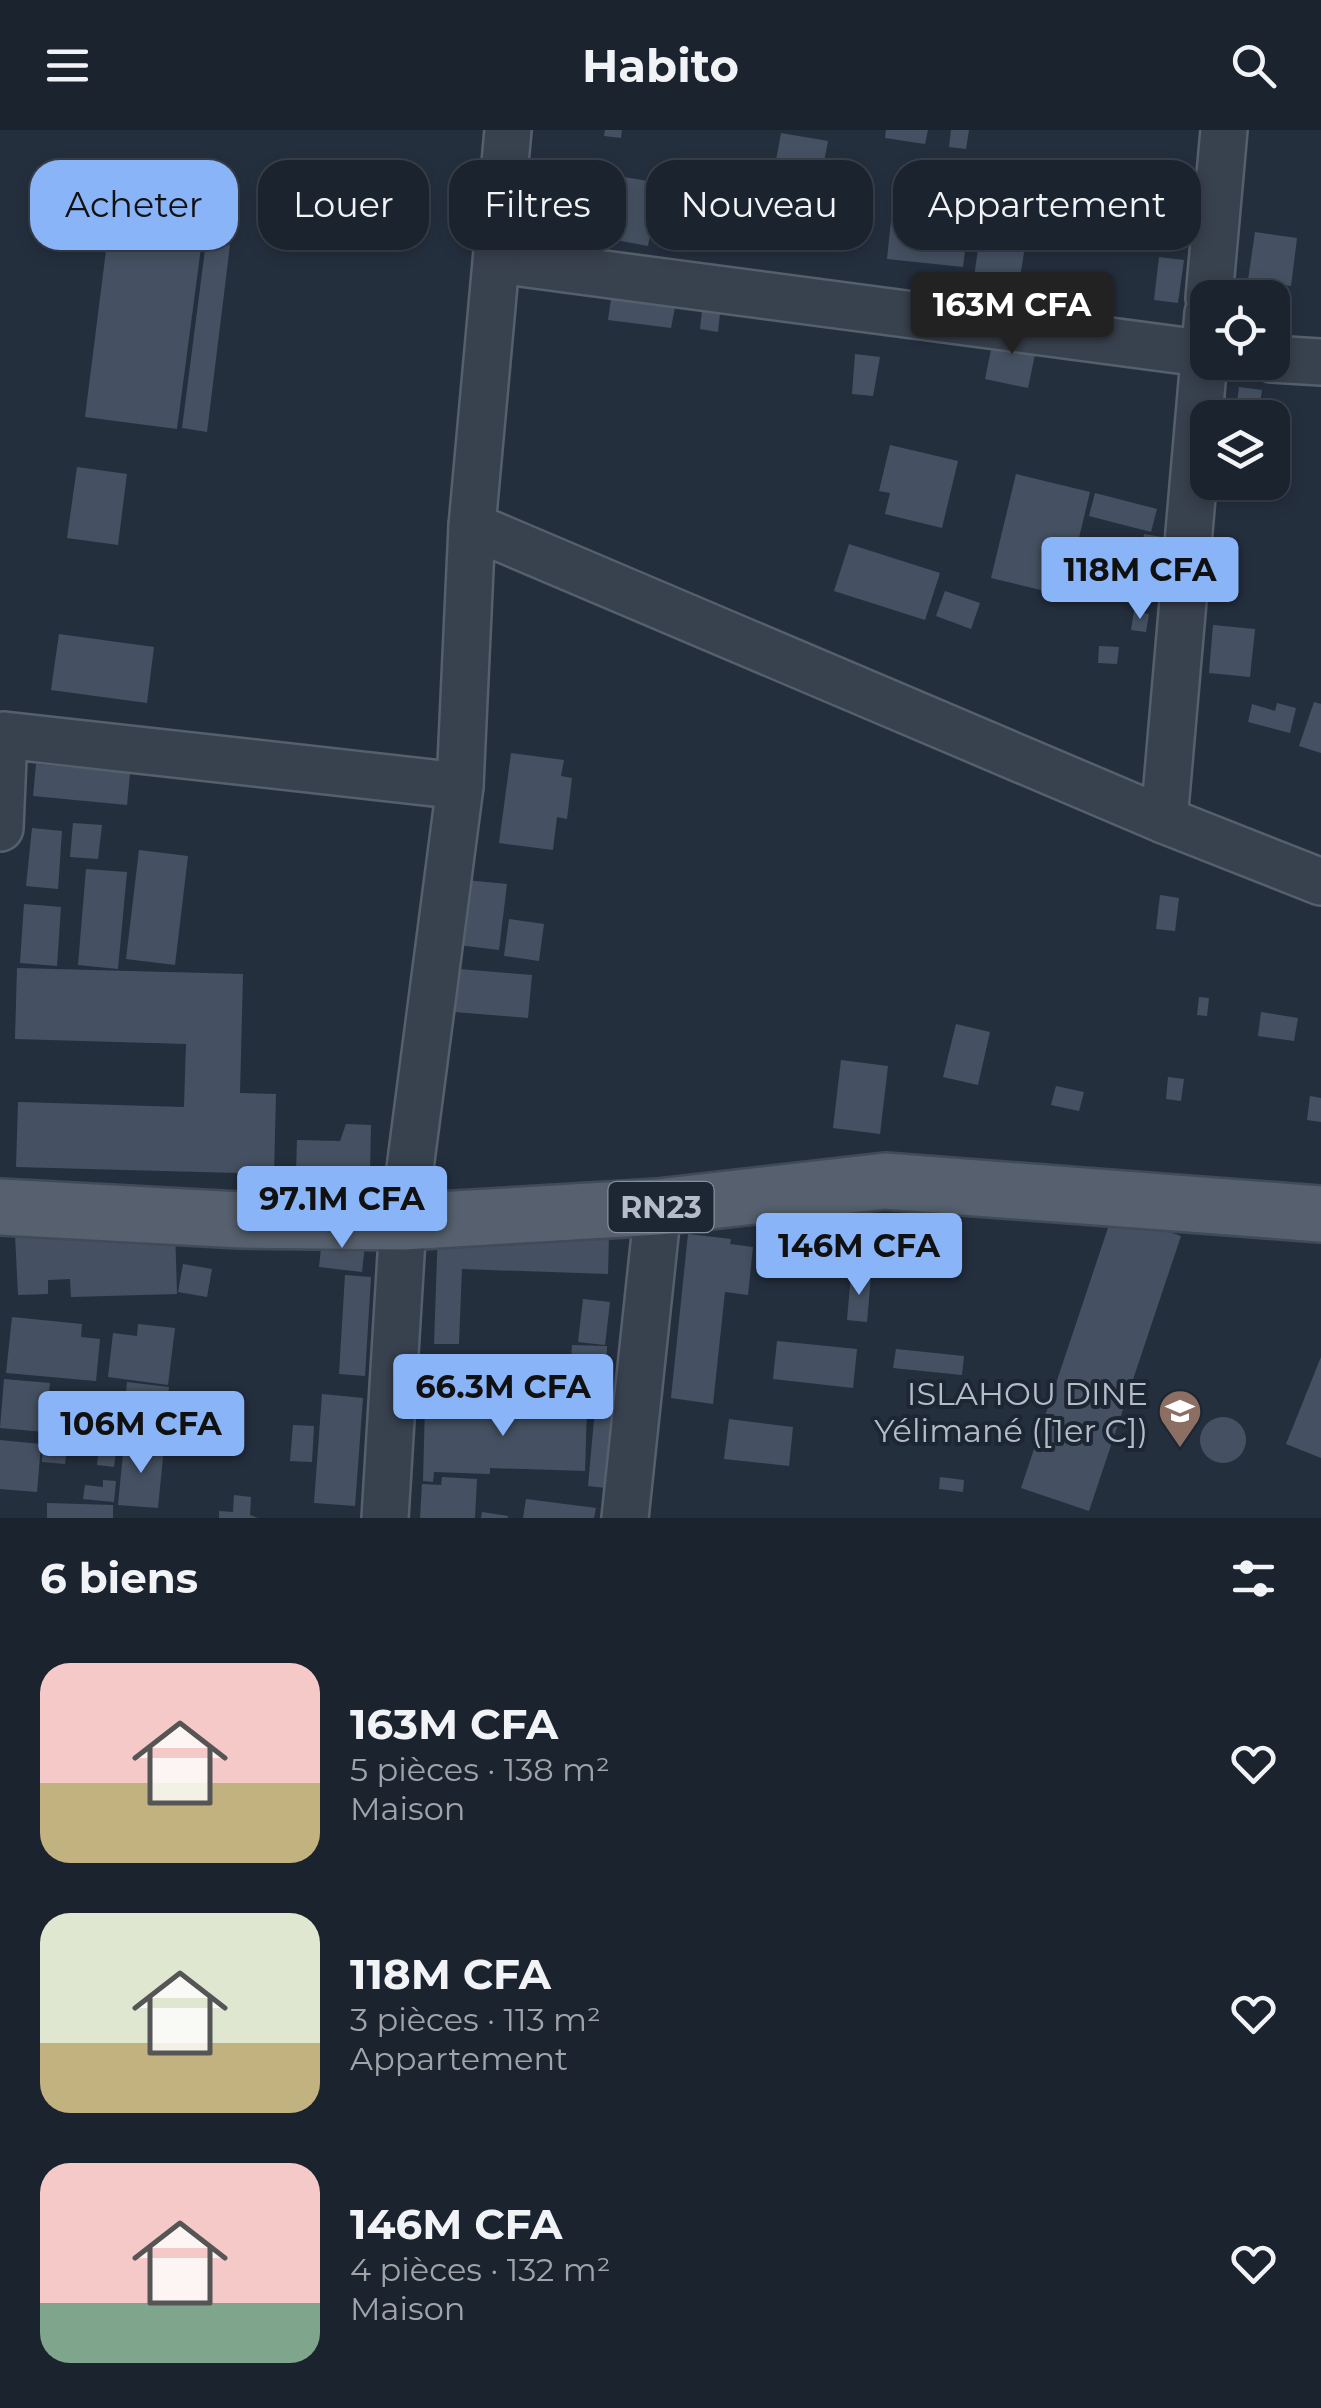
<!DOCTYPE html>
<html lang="fr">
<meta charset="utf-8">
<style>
body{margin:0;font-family:Montserrat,sans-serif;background:#242b36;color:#f1f3f6;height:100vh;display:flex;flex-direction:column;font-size:38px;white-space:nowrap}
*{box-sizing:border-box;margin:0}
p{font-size:32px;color:#a0a4aa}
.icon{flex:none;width:55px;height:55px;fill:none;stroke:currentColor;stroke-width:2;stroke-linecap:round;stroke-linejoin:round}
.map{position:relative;height:1388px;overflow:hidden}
.side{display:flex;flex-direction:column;background:#1b232e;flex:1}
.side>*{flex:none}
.guide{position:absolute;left:30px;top:30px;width:1262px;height:90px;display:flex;gap:20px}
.buttons{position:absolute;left:1190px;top:150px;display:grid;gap:20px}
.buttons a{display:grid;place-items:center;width:100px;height:100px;border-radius:20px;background:#1b232e;box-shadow:0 5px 15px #0003,0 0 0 2px #39404a;font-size:50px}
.price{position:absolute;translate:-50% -85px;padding:0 22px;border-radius:10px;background:#8ab4f8;color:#111;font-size:32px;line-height:65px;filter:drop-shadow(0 2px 5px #0008)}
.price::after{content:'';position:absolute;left:50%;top:60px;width:30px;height:22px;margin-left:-15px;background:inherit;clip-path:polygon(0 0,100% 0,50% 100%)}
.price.selected{background:#222;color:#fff}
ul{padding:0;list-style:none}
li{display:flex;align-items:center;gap:30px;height:250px;padding:0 40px}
li span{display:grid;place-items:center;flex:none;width:280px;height:200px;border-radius:30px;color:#555}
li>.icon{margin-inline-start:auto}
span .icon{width:120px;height:120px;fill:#fffc;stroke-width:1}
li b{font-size:42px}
h2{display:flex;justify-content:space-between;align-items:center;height:120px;padding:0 40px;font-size:42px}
.tag{padding:0 35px;border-radius:30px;background:#1b232e;box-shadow:0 5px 15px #0003,0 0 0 2px #39404a;font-size:35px;line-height:90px}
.tag.selected{background:#8ab4f8;color:#111}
header{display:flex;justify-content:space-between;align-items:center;height:130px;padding:0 40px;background:#1b232e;font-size:45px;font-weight:700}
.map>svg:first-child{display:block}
.building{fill:#455162}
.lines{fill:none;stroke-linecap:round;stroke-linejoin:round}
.minor-casing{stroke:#565f6c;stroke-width:50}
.primary-casing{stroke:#414a57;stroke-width:60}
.minor{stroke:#38414e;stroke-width:45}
.primary{stroke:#56606e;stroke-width:55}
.labels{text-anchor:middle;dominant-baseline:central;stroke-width:8;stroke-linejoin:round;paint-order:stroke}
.shield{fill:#1d2633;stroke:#878f9c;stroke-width:2.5}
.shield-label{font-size:30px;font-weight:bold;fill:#b4bcc9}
.poi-label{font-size:32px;fill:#b4bcc9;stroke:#1d2633;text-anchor:end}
</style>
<header><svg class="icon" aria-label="menu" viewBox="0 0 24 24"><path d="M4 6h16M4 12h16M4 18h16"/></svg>Habito<svg class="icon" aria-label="search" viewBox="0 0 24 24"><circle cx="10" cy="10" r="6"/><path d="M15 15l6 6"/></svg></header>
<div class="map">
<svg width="1321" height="1388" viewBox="0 0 1321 1388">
<rect width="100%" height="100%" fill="#242f3e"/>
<g class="building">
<polygon points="605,0 622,0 621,8 604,6"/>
<polygon points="886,0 928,0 925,14 885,8"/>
<polygon points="951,0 969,0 966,19 949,17"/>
<polygon points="781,3 828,11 813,88 767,79"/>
<polygon points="678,35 719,43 707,109 667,102"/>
<polygon points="600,43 660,53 648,116 589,105"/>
<polygon points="985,71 1031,78 1019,154 974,147"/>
<polygon points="892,81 969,90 963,137 887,129"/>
<polygon points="109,97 202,110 177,299 85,287"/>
<polygon points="1255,102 1297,108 1291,156 1248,150"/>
<polygon points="206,112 230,115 207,302 182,298"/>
<polygon points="1159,127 1184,130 1178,173 1154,170"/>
<polygon points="611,169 675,177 671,198 608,190"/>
<polygon points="702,181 720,183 718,202 700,199"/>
<polygon points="996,196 1039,205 1028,258 985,249"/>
<polygon points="855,224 880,227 873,266 852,264"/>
<polygon points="1239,257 1262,260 1258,288 1235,288"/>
<polygon points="890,315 958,331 942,398 885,384 890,363 879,361"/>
<polygon points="77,337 127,344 118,415 67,408"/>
<polygon points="1016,344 1090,362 1065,466 991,448"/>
<polygon points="1095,363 1157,379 1151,402 1089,386"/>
<polygon points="1144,404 1162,407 1153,454 1135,450"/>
<polygon points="849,414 940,443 925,490 834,461"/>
<polygon points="945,461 980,473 971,499 936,486"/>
<polygon points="1134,481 1149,484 1146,502 1131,500"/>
<polygon points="1213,495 1255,499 1250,547 1209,543"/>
<polygon points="59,504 154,517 147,573 51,560"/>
<polygon points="1099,516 1119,517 1117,534 1098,533"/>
<polygon points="1314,572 1321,574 1321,623 1299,616"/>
<polygon points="1277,573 1296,578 1290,603 1248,592 1252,574 1275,581"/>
<polygon points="511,623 564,630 561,646 572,648 567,689 557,687 553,720 499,713"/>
<polygon points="36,634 130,643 127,675 33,666"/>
<polygon points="73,693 102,695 98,729 70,727"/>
<polygon points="32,698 62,701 58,759 26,756"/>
<polygon points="139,720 188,726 175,835 126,829"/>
<polygon points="86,739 127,742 118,839 78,835"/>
<polygon points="465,750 507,754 499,820 458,815"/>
<polygon points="1160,765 1179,768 1175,801 1156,799"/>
<polygon points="24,774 61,777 57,836 20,833"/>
<polygon points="509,789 544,794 539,831 504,826"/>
<polygon points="17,838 243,844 240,963 276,964 274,1044 16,1037 18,972 184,977 186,914 15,909"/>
<polygon points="459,839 532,845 528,888 455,882"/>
<polygon points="1199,867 1209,868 1207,886 1197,885"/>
<polygon points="1261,882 1298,888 1294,911 1258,906"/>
<polygon points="956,894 990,902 978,955 943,947"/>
<polygon points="841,930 888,936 880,1004 833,998"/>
<polygon points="1168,947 1184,949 1181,971 1166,969"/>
<polygon points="1056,956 1084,962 1079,981 1051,975"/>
<polygon points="1310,966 1321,968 1321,992 1307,990"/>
<polygon points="346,994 371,995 370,1044 296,1042 297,1010 340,1011"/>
<polygon points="802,1073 831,1077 827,1109 797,1104"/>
<polygon points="1113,1083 1181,1106 1089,1381 1021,1358"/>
<polygon points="175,1098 177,1164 71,1167 70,1149 48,1150 48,1164 18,1165 15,1104"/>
<polygon points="323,1100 366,1105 362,1142 319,1137"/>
<polygon points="438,1100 609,1106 608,1144 462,1139 459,1214 434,1214"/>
<polygon points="688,1104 731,1109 730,1114 753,1117 748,1165 725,1162 713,1274 671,1268"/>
<polygon points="183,1134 212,1139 207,1167 178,1162"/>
<polygon points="851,1144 871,1146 867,1192 847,1190"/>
<polygon points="345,1145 371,1147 365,1246 339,1244"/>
<polygon points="583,1169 610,1172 605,1215 578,1212"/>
<polygon points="12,1187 82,1194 81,1207 100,1209 96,1251 6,1243"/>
<polygon points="138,1194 175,1198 168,1255 108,1247 113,1203 137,1206"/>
<polygon points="777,1211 857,1219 853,1258 773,1249"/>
<polygon points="572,1215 607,1216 605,1272 568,1269"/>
<polygon points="896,1219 964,1226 962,1245 893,1238"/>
<polygon points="1321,1227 1321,1328 1286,1314"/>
<polygon points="482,1244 549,1246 548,1272 481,1269"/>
<polygon points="4,1249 50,1253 45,1302 0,1298"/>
<polygon points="127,1252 169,1257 162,1311 121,1305"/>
<polygon points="322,1264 363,1268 355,1376 314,1373"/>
<polygon points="104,1272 122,1274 118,1304 100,1302"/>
<polygon points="425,1273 587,1278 585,1341 490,1338 490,1344 434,1342 433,1352 423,1351"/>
<polygon points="595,1279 622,1281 615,1359 588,1356"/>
<circle cx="1223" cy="1310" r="23"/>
<polygon points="729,1289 793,1297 789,1336 724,1329"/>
<polygon points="293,1295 314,1296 312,1332 290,1331"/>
<polygon points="100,1307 118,1309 114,1337 97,1335"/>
<polygon points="0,1310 41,1314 37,1362 0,1359"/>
<polygon points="124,1313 164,1317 158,1378 118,1375"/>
<polygon points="43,1315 67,1317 65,1334 42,1332"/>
<polygon points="442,1347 477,1349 475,1388 420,1388 422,1354 441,1355"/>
<polygon points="940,1347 964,1350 963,1362 939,1359"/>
<polygon points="103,1350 116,1351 114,1372 83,1369 85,1355 103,1357"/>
<polygon points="234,1365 251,1367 250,1385 258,1388 219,1388 219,1381 233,1382"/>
<polygon points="526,1369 596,1378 594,1388 523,1388"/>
<polygon points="47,1373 113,1375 113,1388 47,1388"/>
<polygon points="482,1382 508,1386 508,1388 481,1388"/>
</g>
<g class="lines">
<g class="minor-casing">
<g id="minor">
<polyline points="498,130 1208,224"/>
<polyline points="1209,168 1224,0"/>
<polyline points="1272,229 1321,232"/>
<polyline points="472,396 1164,690 1321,752"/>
<polyline points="1164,690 1208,183"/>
<polyline points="0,698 4,605 460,656"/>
<polyline points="385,1388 403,1092 460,656 472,396 508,0"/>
<polyline points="625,1388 658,1077"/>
</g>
</g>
<g class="primary-casing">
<polyline id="primary" points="0,1077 240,1090 403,1092 658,1077 885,1051 1321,1084"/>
</g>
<use href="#minor" class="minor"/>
<use href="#primary" class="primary"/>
</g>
<defs>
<g id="school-pin" transform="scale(2.25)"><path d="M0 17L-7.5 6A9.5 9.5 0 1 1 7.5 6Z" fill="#8d6e63" stroke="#1d2633"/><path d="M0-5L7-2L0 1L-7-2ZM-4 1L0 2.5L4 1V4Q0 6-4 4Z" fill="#fff"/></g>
</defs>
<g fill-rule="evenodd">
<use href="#school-pin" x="1180" y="1281"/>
</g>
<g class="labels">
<rect class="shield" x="608.5" y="1052" width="105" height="50" rx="8"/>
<g class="shield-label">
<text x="661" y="1077">RN23</text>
</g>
<g class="poi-label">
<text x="1148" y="1263">ISLAHOU DINE<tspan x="1148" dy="37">Yélimané ([1er C])</tspan></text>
</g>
</g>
</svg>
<div class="buttons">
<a><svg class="icon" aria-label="locate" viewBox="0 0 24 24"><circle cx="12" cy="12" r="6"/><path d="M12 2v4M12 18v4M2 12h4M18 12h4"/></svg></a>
<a><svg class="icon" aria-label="layers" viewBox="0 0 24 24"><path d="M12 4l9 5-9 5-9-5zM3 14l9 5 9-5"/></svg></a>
</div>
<b class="price selected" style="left:1012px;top:227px">163M CFA</b>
<b class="price" style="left:1140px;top:492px">118M CFA</b>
<b class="price" style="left:342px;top:1121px">97.1M CFA</b>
<b class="price" style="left:859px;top:1168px">146M CFA</b>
<b class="price" style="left:503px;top:1309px">66.3M CFA</b>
<b class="price" style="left:141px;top:1346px">106M CFA</b>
<div class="guide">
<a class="tag selected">Acheter</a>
<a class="tag">Louer</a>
<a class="tag">Filtres</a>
<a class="tag">Nouveau</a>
<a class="tag">Appartement</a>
</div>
</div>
<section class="side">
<h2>6 biens<svg class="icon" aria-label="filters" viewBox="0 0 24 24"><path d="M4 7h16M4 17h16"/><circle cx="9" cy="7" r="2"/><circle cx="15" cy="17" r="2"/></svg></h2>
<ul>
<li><span style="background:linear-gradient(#f6c9c9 60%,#c2b280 0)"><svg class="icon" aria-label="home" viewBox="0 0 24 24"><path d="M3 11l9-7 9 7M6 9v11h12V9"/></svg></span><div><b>163M CFA</b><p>5 pièces · 138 m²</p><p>Maison</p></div><svg class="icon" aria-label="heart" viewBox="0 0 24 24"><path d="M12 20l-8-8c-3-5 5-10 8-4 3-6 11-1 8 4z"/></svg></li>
<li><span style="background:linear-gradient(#dfe7d0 65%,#c2b280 0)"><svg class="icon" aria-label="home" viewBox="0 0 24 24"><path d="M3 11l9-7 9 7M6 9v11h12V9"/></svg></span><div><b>118M CFA</b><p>3 pièces · 113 m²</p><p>Appartement</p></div><svg class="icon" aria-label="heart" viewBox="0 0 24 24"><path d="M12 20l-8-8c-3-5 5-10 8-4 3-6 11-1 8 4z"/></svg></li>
<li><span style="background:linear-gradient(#f6c9c9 70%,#7fa58c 0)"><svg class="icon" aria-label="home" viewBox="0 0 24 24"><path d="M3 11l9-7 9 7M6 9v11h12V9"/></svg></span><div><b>146M CFA</b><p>4 pièces · 132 m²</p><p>Maison</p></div><svg class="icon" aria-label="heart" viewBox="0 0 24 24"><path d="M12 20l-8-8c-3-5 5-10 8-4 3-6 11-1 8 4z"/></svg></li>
</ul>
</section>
